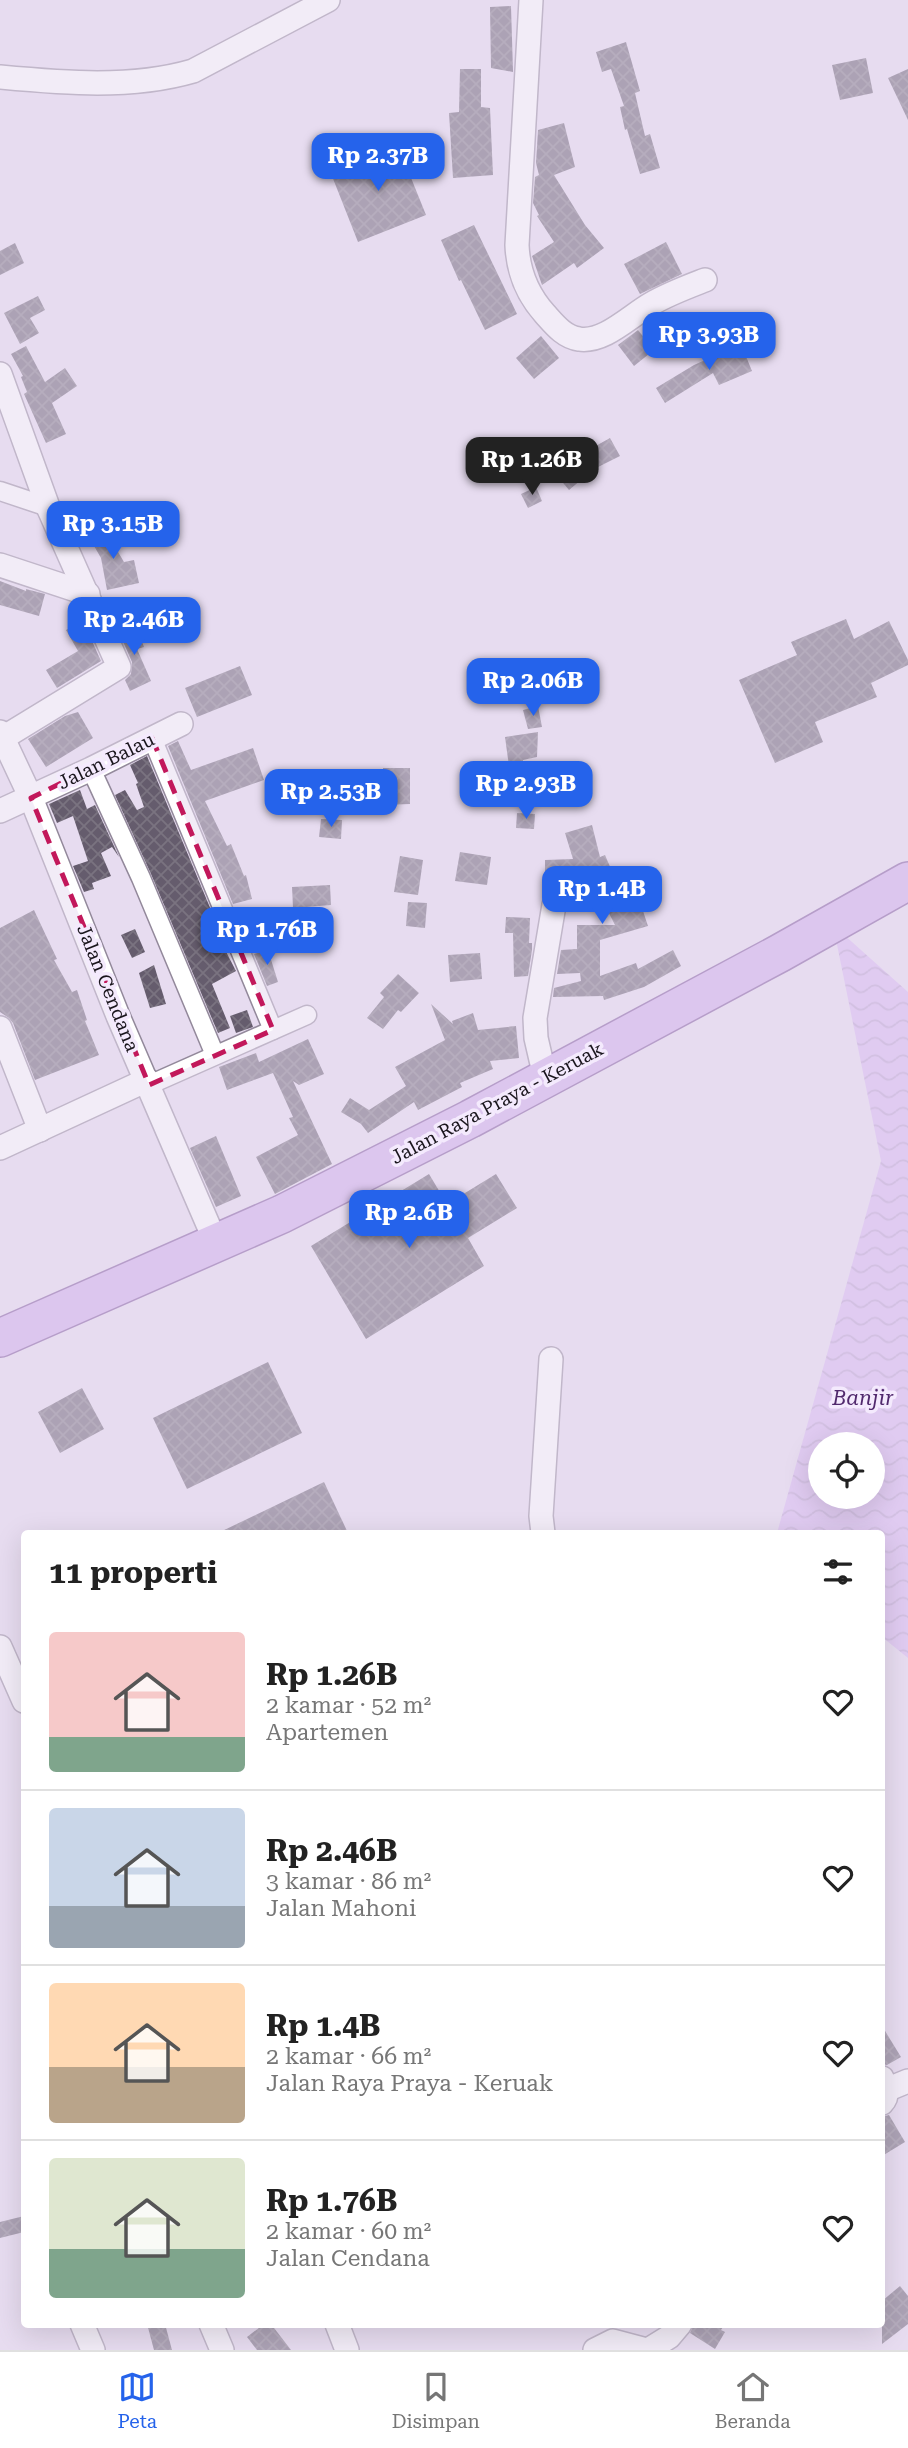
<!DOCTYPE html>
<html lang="id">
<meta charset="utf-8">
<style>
body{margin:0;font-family:"Roboto Serif",serif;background:#f6f6f6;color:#222;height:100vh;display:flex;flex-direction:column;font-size:26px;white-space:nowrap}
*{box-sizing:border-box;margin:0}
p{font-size:23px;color:#767676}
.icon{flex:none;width:38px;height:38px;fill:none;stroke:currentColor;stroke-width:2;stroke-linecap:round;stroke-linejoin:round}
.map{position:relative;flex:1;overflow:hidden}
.sheet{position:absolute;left:21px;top:1530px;width:864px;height:798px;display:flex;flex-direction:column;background:#fff;border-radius:7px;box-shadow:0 7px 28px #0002}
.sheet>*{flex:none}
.controls{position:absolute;left:808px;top:1432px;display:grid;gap:14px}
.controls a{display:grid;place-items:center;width:77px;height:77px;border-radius:50%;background:#fff;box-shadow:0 7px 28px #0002;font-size:35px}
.price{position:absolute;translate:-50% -60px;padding:0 16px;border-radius:14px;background:#2563eb;color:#fff;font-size:23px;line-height:46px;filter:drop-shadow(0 2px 4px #0008)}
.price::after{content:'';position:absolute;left:50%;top:42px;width:21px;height:16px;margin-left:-10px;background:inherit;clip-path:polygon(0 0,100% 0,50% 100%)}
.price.current{background:#222;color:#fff}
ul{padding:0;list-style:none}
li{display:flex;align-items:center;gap:21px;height:175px;padding:0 28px}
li+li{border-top:2px solid #e0e0e0}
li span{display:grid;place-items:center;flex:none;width:196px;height:140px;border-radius:7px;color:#555}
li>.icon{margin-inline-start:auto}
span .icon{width:84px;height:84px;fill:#fffc;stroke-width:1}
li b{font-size:30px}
h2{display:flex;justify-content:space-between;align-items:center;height:84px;padding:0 28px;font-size:30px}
.menu{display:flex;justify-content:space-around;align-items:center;height:98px;border-top:2px solid #e0e0e0;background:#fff;font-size:19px;color:#767676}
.menu a{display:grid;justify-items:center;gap:4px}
.menu .current{color:#2563eb}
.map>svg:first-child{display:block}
.water{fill:url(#water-waves);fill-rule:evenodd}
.building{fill:url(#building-cross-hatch)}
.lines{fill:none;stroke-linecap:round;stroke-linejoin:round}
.pedestrian-casing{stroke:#93899b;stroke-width:21}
.minor-casing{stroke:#93899b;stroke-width:26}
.primary-casing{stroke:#7b529a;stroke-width:40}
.pedestrian{stroke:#fff;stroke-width:18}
.minor{stroke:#fff;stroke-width:23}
.primary{stroke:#cfaaeb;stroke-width:37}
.marked{fill:none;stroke:#c2185b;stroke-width:5;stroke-dasharray:14 9;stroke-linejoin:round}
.labels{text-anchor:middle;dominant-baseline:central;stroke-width:7;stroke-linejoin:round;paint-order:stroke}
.street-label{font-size:19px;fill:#1a161d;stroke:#f4eafd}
.water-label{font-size:21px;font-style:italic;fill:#51296d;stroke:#f4eafd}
</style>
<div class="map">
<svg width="908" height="2350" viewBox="0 0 908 2350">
<defs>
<pattern id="water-waves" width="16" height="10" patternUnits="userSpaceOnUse" patternTransform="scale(1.75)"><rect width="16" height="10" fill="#d7b7f2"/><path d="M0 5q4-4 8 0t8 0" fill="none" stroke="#b89dcf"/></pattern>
<pattern id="building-cross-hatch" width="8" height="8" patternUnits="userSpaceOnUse" patternTransform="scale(1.75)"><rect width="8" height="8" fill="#655c6d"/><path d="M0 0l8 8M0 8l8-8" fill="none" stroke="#7a7380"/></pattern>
</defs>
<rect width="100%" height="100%" fill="#e7dcf0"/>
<path class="water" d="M833,925L908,992V1658L882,1637V1533H777L881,1161ZM821,1444H873V1496H821Z"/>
<g class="building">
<polygon points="511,6 513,71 513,72 491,68 490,7"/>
<polygon points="626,42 640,91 635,93 645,136 650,134 660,168 640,174 627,129 625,130 620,107 624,106 611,69 602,72 596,52"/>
<polygon points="866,58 873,93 840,100 832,65"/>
<polygon points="460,69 481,69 481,107 490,108 493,175 453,178 449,113 459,112"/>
<polygon points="908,69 908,120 888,78"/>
<polygon points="564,123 575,167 554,175 585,225 604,248 577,268 574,263 542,285 532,256 554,242 537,216 539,215 533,203 535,177 539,175 536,163 538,130"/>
<polygon points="397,143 426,215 358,242 330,171"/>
<polygon points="474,225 517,314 485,330 461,280 459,281 441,240"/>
<polygon points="666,242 682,274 640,294 624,264"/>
<polygon points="15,243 24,263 0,275 0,251"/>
<polygon points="38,296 45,310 30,318 39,333 20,344 4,313"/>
<polygon points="638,330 654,350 634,366 618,345"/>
<polygon points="541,336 559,358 534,379 516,358"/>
<polygon points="746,342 751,351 745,354 752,371 719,385 713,373 665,403 656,388 694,365"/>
<polygon points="26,346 45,382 65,368 77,386 52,403 66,434 46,443 24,394 27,392 21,377 23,376 11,354"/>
<polygon points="610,438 620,456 594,469 569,490 554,472 567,462"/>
<polygon points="536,487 542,501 528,508 521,494"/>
<polygon points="103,525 109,541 111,540 124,562 134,560 139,583 107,590 101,558 86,532"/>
<polygon points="0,581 26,591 26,589 45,594 39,616 0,605"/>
<polygon points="846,619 854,639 889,621 908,660 908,665 871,683 877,697 815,722 823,742 775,763 739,680 797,655 791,642"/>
<polygon points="83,621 101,661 57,688 46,670 78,651 66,630"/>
<polygon points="134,623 144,647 137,649 151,681 130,691 125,680 131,674 132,662 118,630"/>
<polygon points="240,666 252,695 197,717 185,688"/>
<polygon points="538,706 542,727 528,729 523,710"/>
<polygon points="78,712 93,738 46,767 28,739 65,716"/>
<polygon points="538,732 537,757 523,760 523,795 513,796 505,737"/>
<polygon points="178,741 191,770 253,748 264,780 205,801 227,846 231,844 244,876 246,875 252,899 233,904 168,746"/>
<polygon points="147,756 211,910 205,911 236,971 212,984 230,1028 218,1033 151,874 115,795 125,790 137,810 144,807 136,784 138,783 130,765"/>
<polygon points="383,768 410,768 410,804 383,805"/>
<polygon points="80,790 87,809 95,805 119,857 112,847 101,853 111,876 92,883 94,889 84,892 73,866 88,861 73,816 57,823 49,804"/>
<polygon points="517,813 535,814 534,829 516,828"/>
<polygon points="321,819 342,820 341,839 319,837"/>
<polygon points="592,825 600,857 605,855 617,883 619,882 634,910 642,908 648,926 600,940 600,976 636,963 638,969 673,950 681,966 644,987 604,1000 603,996 553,997 554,988 581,981 580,973 557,974 561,950 577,949 577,925 615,925 592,880 545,879 545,860 573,859 565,833"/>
<polygon points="460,852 491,857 487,885 455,881"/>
<polygon points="400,856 423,860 418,895 394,892"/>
<polygon points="330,885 331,905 293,908 292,887"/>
<polygon points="408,902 427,903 425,928 406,926"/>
<polygon points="34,910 57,959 54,960 72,992 77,990 87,1020 85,1021 99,1055 35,1080 13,1023 9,1018 0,1012 0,928"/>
<polygon points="506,917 530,918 529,943 532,943 532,950 528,976 514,977 513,933 505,933"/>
<polygon points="135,929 145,952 132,958 121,935"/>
<polygon points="268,950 278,982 267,986 254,954"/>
<polygon points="480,953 482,979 450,982 448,955"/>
<polygon points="154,965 166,1004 150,1008 139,973"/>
<polygon points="398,974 419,993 401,1012 398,1010 383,1029 367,1018 384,997 380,993"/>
<polygon points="431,1004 453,1024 452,1021 473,1013 478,1030 516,1026 519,1058 490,1061 493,1069 460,1083 462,1087 418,1110 414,1102 368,1133 361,1124 341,1112 350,1098 369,1110 406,1086 395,1067 445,1040"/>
<polygon points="247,1010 253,1027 236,1033 230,1016"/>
<polygon points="308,1039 324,1074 299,1085 293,1081 332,1164 275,1194 256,1157 298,1135 289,1118 293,1117 273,1073 227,1090 219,1067 256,1053 259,1062"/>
<polygon points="216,1136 241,1196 216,1207 190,1148"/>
<polygon points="429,1174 447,1204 496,1174 517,1208 468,1238 484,1266 366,1339 311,1246"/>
<polygon points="268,1362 302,1433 187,1489 153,1418"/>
<polygon points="82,1388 104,1429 60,1453 38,1412"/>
<polygon points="324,1482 348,1533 218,1533"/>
<polygon points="882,2026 901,2057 887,2065 882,2064"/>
<polygon points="889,2115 905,2142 882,2156 882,2117"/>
<polygon points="24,2216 24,2232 0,2238 0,2222"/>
<polygon points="900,2286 908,2296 908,2324 882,2344 882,2301"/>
<polygon points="147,2324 165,2324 172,2350 154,2350"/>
<polygon points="264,2324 271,2324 291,2350 257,2350 247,2337"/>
<polygon points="694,2324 725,2324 721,2330 725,2332 715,2349 690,2333"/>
</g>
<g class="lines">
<g class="pedestrian-casing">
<g id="pedestrian">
<polyline points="0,491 48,507"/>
<polyline points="152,738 273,1030"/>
<polyline points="91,769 141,878 215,1055"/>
<polyline points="149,1085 307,1015"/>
</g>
</g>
<g class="minor-casing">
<g id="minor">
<path d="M531,0L517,245C518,271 527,294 545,314C554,324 564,337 579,339C604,343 630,316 651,304C668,294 687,287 705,280"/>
<path d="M0,77C64,83 131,89 193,71L328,0"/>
<polyline points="0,374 48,507 119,667 3,738"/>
<polyline points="0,565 88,594"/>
<polyline points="0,732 31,798 118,1016 216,1243"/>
<polyline points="0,811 91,769 181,724"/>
<polyline points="0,1028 40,1130"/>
<polyline points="545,1077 536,1038 535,1018 554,905"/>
<polyline points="0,1148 147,1080"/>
<polyline points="543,1533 541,1516 551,1359"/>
<polyline points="0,1647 24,1701"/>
<path d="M882,2078C886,2087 889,2096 882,2103"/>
<polyline points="886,2090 908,2081"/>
<polyline points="82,2324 93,2350"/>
<polyline points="211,2324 222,2350"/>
<polyline points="337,2324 347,2350"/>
<polyline points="595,2350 613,2341 647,2350"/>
<polyline points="648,2350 669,2337 680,2324"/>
</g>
</g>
<g class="primary-casing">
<polyline id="primary" points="0,1338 282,1214 470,1119 780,953 908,881"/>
</g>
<use href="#pedestrian" class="pedestrian"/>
<use href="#minor" class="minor"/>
<use href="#primary" class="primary"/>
</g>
<path d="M0 0H908V2350H0ZM152,738L273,1030L149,1085L31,798Z" fill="#e7dcf0" fill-opacity=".55" fill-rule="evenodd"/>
<path class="marked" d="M152,738L273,1030L149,1085L31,798Z"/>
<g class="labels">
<g class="street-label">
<text transform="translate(106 761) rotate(-26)">Jalan Balau</text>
<text transform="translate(108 988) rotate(68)">Jalan Cendana</text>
<text transform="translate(497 1103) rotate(-28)">Jalan Raya Praya - Keruak</text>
</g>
<g class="water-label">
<text x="863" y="1398">Banjir</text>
</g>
</g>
</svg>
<div class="controls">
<a><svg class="icon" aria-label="locate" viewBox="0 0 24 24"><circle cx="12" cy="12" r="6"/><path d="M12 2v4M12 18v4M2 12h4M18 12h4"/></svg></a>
</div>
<b class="price" style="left:378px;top:193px">Rp 2.37B</b>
<b class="price" style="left:709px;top:372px">Rp 3.93B</b>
<b class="price current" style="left:532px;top:497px">Rp 1.26B</b>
<b class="price" style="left:113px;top:561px">Rp 3.15B</b>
<b class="price" style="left:134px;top:657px">Rp 2.46B</b>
<b class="price" style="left:533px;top:718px">Rp 2.06B</b>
<b class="price" style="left:526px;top:821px">Rp 2.93B</b>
<b class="price" style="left:331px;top:829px">Rp 2.53B</b>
<b class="price" style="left:602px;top:926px">Rp 1.4B</b>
<b class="price" style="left:267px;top:967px">Rp 1.76B</b>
<b class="price" style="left:409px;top:1250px">Rp 2.6B</b>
<section class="sheet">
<h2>11 properti<svg class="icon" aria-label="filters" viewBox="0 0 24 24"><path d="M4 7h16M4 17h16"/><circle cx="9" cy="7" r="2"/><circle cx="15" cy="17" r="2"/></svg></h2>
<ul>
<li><span style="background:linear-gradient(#f6c9c9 75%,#7fa58c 0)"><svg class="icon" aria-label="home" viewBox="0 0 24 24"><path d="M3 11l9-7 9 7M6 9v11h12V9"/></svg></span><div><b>Rp 1.26B</b><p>2 kamar · 52 m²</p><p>Apartemen</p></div><svg class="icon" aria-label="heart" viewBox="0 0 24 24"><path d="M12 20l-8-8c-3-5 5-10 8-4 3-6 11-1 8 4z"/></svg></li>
<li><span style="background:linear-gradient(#c9d6e8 70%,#9aa5b1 0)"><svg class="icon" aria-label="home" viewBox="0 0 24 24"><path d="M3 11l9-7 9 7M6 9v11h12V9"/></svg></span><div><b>Rp 2.46B</b><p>3 kamar · 86 m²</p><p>Jalan Mahoni</p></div><svg class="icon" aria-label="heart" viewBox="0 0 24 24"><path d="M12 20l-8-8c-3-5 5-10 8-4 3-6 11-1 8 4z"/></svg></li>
<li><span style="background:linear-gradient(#ffd9b3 60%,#b9a48a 0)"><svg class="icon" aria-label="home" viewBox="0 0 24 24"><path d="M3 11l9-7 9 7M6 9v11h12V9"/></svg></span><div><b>Rp 1.4B</b><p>2 kamar · 66 m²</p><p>Jalan Raya Praya - Keruak</p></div><svg class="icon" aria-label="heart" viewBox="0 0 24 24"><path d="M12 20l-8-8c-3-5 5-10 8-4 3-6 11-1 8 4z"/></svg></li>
<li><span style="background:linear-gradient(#dfe7d0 65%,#7fa58c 0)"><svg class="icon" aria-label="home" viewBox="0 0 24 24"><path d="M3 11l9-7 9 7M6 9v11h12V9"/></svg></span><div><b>Rp 1.76B</b><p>2 kamar · 60 m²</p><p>Jalan Cendana</p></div><svg class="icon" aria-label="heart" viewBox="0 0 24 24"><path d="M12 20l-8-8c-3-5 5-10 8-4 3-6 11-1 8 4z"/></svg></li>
</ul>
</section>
</div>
<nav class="menu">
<a class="current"><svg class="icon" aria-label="map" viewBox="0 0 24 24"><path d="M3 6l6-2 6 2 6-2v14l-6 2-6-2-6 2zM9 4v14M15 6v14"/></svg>Peta</a>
<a><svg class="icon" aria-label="saved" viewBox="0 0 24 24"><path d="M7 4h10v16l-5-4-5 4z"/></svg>Disimpan</a>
<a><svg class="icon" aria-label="home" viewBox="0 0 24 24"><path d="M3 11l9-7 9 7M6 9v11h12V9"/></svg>Beranda</a>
</nav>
